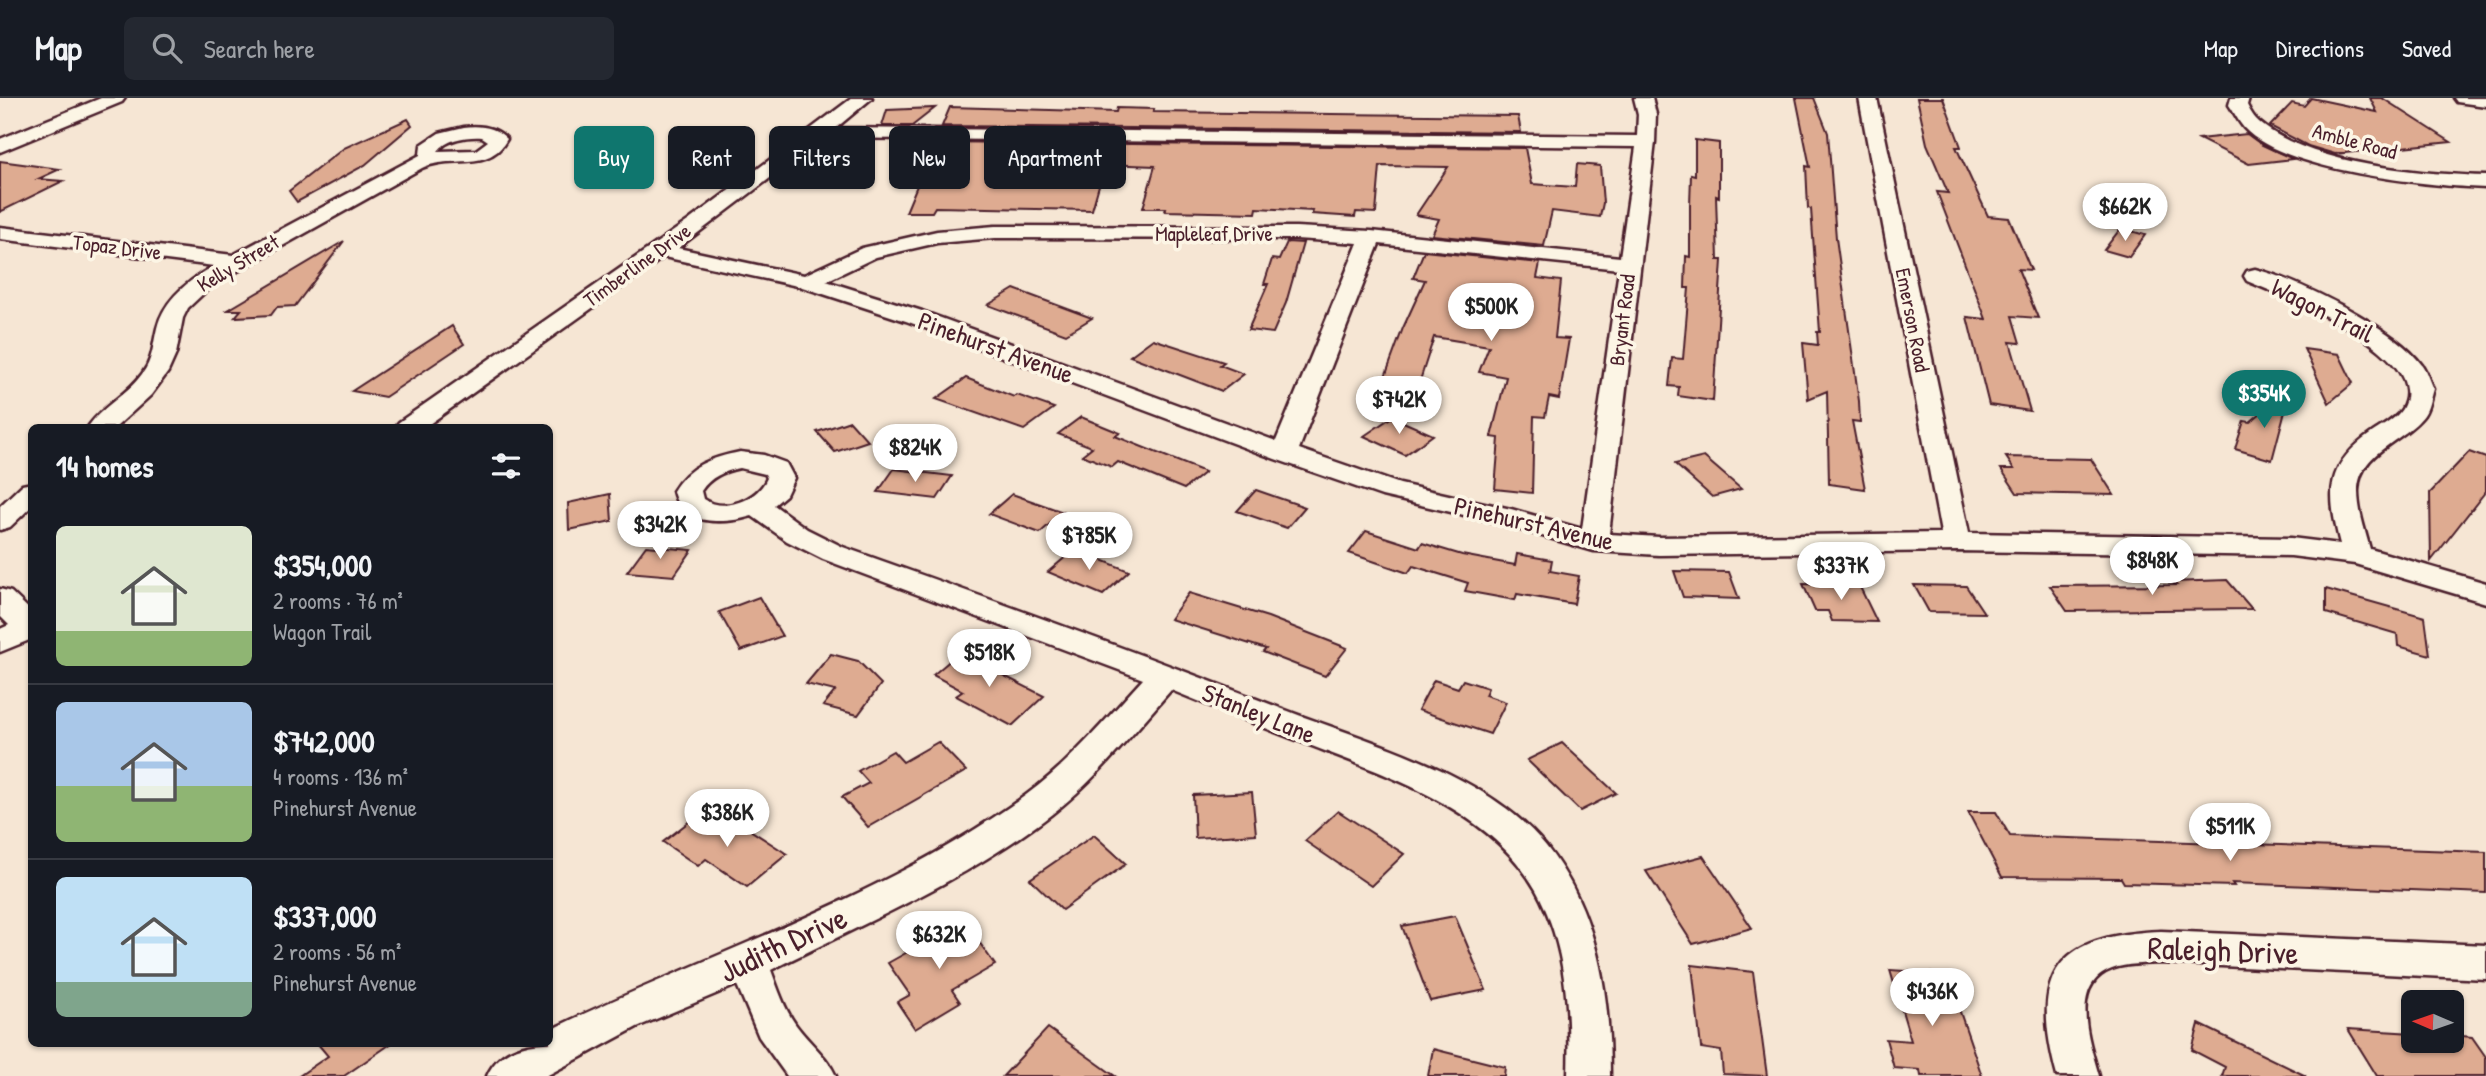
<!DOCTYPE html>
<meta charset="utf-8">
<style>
body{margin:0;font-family:"Patrick Hand",sans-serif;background:#242831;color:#f1f3f6;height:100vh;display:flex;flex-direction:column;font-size:26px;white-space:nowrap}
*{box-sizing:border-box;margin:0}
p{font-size:23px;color:#9ea1a6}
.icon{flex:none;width:38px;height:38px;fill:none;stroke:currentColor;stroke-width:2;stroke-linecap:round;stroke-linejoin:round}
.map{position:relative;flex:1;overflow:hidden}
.panel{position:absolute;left:28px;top:326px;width:525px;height:623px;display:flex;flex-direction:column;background:#171b24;border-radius:10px;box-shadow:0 2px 5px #0004}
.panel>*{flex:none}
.hud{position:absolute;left:574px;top:28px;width:665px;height:63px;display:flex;gap:14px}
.needle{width:46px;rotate:272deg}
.controls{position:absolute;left:2401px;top:892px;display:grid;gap:14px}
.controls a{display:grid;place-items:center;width:63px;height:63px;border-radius:10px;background:#171b24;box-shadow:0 2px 5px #0004;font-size:35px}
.price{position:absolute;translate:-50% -60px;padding:0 16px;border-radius:24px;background:#fff;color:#222;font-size:23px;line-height:46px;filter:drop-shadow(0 2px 4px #0008)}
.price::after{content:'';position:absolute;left:50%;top:42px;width:21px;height:16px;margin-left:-10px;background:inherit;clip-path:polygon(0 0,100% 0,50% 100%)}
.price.on{background:#0f766e;color:#fff}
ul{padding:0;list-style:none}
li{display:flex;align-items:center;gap:21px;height:175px;padding:0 28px}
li+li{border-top:2px solid #363941}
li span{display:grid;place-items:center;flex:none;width:196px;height:140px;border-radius:10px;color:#555}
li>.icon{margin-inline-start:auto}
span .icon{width:84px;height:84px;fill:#fffc;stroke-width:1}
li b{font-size:30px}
h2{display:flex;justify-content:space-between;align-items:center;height:84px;padding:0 28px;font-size:30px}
.pill{padding:0 24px;border-radius:10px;background:#171b24;box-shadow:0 2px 5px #0004;font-size:24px;line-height:63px}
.pill.on{background:#0f766e;color:#fff}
header{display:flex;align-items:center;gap:42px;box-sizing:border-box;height:98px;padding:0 35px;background:#171b24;border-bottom:2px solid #363941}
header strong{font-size:33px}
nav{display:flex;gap:38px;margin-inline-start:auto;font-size:24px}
.search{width:490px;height:63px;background:#242831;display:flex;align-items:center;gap:18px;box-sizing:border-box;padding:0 24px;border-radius:10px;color:#9ea1a6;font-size:26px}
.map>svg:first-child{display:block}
.building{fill:#deab91;stroke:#4a1f2b;stroke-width:2}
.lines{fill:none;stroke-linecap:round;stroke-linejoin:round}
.street-casing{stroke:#4a1f2b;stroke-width:5}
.street{fill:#fcf5e5;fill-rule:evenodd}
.labels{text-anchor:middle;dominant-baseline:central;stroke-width:7;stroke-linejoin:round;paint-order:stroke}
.far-street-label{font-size:21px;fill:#4a1f2b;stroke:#fcf5e5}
.street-label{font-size:26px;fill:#4a1f2b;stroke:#fcf5e5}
.near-street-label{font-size:32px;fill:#4a1f2b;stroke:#fcf5e5}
</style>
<header>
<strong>Map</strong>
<div class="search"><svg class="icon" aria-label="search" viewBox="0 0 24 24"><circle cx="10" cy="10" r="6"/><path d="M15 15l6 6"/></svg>Search here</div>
<nav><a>Map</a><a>Directions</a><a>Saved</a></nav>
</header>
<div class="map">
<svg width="2486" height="978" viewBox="0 0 2486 978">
<rect width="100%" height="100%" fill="#f6e6d4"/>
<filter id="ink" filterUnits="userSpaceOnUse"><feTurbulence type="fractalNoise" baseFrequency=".0143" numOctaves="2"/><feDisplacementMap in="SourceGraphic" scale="14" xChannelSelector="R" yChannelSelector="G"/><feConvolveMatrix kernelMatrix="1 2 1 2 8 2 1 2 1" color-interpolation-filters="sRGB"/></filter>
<g filter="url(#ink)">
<g class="building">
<polygon points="1796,0 1814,0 1828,35 1836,140 1859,303 1860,324 1852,323 1865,391 1829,386 1827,293 1808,301 1803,245 1818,247 1817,234 1820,234 1811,111 1808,110 1806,68 1810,69"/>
<polygon points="1917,0 1943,0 1961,49 1956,49 1988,118 2009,120 2031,172 2018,171 2038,220 2012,218 2020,245 2010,244 2030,313 1989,307 1967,219 1986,221 1937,94 1948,95 1927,46"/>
<polygon points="2311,0 2377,14 2370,0 2382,0 2451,44 2335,56 2308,48 2270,28 2292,5 2304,8"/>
<polygon points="950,9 1116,14 1117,10 1154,11 1153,14 1518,18 1521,34 942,28"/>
<polygon points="935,10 912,28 882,28 887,12"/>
<polygon points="408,21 412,27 365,67 297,104 289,93 344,50"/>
<polygon points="2247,36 2262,47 2293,61 2249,66 2199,41"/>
<polygon points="1695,42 1719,45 1719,99 1716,98 1718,162 1722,162 1713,303 1678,298 1679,289 1669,288 1672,260 1683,261 1689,190 1685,190 1686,158 1690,159 1690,108 1691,76 1695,77"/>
<polygon points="935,44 1525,50 1532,86 1575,89 1577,66 1600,68 1603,105 1600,119 1552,113 1544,148 1432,137 1439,121 1416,117 1448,69 1380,68 1376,115 1356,114 1355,119 1312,116 1313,113 1257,110 1256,115 1165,113 1166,110 1143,110 1155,68 1105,66 1092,112 935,109 932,114 906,114"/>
<polygon points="0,63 60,71 38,81 63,83 0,114"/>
<polygon points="2121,130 2145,137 2129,159 2104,152"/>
<polygon points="344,143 295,208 277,209 271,217 235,219 241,212 228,212"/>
<polygon points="1287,144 1303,145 1286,205 1273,235 1248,232 1268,186 1264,186 1272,161 1279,162"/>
<polygon points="1424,153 1540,165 1537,180 1561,183 1555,240 1569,241 1559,301 1549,299 1545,319 1534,318 1532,395 1495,391 1499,340 1491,339 1506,279 1479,274 1489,248 1434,239 1417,292 1382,287 1403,230 1425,182 1413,180"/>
<polygon points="1014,191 1092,220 1066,236 988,207"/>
<polygon points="452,228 464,246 385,299 352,293"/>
<polygon points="1153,241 1224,264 1220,267 1244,276 1222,293 1130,258"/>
<polygon points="2304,251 2339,256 2353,285 2329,305"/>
<polygon points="966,280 1014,299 1017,297 1054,310 1024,332 936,301"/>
<polygon points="2291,290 2272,362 2235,351 2244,323 2250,324"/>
<polygon points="1081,319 1120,335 1115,338 1205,374 1184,391 1118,364 1112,369 1082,357 1092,349 1058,336"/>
<polygon points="1392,319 1433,337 1405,357 1364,338"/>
<polygon points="850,323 868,343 835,354 817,334"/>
<polygon points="2469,354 2486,360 2486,393 2431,463 2430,395"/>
<polygon points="1704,359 1741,391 1712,399 1675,366"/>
<polygon points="2006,359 2091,361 2114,397 2017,395 2001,371 2014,371"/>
<polygon points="894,371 952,378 937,401 878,394"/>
<polygon points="1256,392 1305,409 1287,430 1237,413"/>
<polygon points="610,396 612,423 569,432 568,405"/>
<polygon points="1012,396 1063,414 1040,435 989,416"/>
<polygon points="1366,433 1419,450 1422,445 1462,457 1515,467 1517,456 1552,462 1550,473 1579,478 1574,506 1517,496 1515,502 1465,493 1468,485 1413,468 1408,475 1349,455"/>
<polygon points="646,448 692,452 674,478 627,474"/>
<polygon points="1075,451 1129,473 1103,497 1048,474"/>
<polygon points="1674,473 1729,474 1739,501 1683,499"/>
<polygon points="2227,482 2252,511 2067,513 2050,488 2176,487 2172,484"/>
<polygon points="1803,486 1859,487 1877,524 1832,523 1828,513 1815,513"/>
<polygon points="1914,487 1966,488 1984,515 1929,514"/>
<polygon points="2326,491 2425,519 2430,557 2398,548 2397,536 2326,515"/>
<polygon points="1189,495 1268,519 1347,550 1325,578 1263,554 1266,551 1170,521"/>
<polygon points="759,499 782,538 741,553 719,514"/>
<polygon points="959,555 1044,598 1012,628 956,598 963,593 933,577"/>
<polygon points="831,556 858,563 881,586 858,617 823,608 835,593 806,586"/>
<polygon points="1434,582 1458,590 1463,582 1488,590 1485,597 1506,604 1490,636 1418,612"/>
<polygon points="938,644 966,673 868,729 842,699 869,685 858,673 893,653 903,664"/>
<polygon points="1562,645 1616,695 1580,713 1527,662"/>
<polygon points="1252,694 1256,736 1195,740 1193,697"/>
<polygon points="1338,713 1404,756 1371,788 1305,743"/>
<polygon points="1968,714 1996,714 2010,738 2486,754 2486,795 2232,785 2234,788 2124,785 2121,780 2002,779"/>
<polygon points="727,717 787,756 747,789 706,761 698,768 663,744 690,723 706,734"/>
<polygon points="1094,737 1126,766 1062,812 1030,781"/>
<polygon points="1703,758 1752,830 1693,846 1646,773"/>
<polygon points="961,818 995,867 952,892 960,904 915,931 897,904 910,897 888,865 929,842 926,837"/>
<polygon points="1455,818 1486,892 1430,903 1402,828"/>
<polygon points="1692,867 1753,874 1767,978 1723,976 1721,953 1701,950"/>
<polygon points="1890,872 1947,876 1982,978 1921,978 1920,972 1894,970 1886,941 1911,943"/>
<polygon points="2199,926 2306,978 2222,978 2225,969 2192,952"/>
<polygon points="1048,930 1115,978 1003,978"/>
<polygon points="2348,931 2413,935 2413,943 2452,943 2452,937 2472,939 2486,959 2486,978 2377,978"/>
<polygon points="317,945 392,945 344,978 299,978 328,958"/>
<polygon points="1433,951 1505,969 1504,978 1428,978"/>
</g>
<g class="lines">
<g class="street-casing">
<g id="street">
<polygon points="101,0 125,0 122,4 0,54 0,41"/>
<path d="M852,0H872L836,30L1637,38L1638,16L1634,0H1652L1656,16L1655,44L1609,436L1659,439L1941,435L1859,0H1877L1969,435L2291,440L2340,446C2327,394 2325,367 2373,334C2382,328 2396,321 2402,311C2434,255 2284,199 2247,183L2244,178L2247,173L2255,171C2299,182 2395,230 2422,267C2427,274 2429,283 2433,291C2430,300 2429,310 2424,317C2404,344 2359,353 2358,393C2358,413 2365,432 2370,451L2486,485V505L2355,466L2291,458L1957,453L1659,457L1594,453L1494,424L1382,398L1275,361L906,223L802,189L664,159L425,329H395L399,324L688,123ZM823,40L1636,49L1620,159L1371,133L1296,129L995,128L937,133L862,150L804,177L678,150ZM995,140L1296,141L1358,145L1276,343L922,213L826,183L876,159L937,145ZM1379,146L1619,171L1582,431L1511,411L1400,386L1299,351Z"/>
<path d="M2231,0H2249L2247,7C2250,13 2254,20 2259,24C2309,67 2423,76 2486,78V90C2429,88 2283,73 2244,30C2238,23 2234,14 2229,7Z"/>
<polygon points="2454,0 2486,0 2486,8 2457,4"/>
<path d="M464,29C480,27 496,29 507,41C489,75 451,56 422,70L218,184L205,194L188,210L183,220L176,256L168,274L151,297L116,329H88C102,308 127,297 142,276C153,262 153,246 157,230C164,201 189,182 214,168L0,141V129L233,157L420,57L421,47L439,35ZM482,39L488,43L476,52L438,53C447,41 467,38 482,39Z"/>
<path d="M740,354L764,357L786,365L794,380L786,397L774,407L807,431L843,449C990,501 1136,554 1280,610C1366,643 1486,674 1546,748C1598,813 1610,897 1610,978H1568C1570,916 1567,848 1536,792C1488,708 1383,676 1299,643C1256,627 1213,609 1171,592C1133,635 1097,681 1052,716C968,781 867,824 771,872C778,891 784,910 796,927C809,945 827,958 836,978H787L759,939L737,887L637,929L546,978H487C498,953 523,945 550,945V932C708,855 882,802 1026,697C1070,665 1106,621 1143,581L823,461L787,443L752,418C725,426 681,429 673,393C689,367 711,360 740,354ZM740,370L765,376L767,380C758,402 723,415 703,401L701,393C710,379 724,373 740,370Z"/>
<polygon points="32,385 32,408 10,429 0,432 0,408 22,387"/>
<polygon points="0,491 11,494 32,514 32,541 0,554 0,531 9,527 0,518"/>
<path d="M2161,833L2486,847V881L2161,865C2145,866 2127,865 2112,871C2068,887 2090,945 2099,978H2057C2030,877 2054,837 2161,833Z"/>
</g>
</g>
<use href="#street" class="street"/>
</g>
</g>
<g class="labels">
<g class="far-street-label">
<text transform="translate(2355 43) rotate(15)">Amble Road</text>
<text x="1214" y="135">Mapleleaf Drive</text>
<text transform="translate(117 149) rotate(7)">Topaz Drive</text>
<text transform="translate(238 165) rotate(-31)">Kelly Street</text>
<text transform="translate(637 167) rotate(-36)">Timberline Drive</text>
<text transform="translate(1622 222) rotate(-83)">Bryant Road</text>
<text transform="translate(1913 222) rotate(79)">Emerson Road</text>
</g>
<g class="street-label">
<text transform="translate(2323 212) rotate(27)">Wagon Trail</text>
<text transform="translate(996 249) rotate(20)">Pinehurst Avenue</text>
<text transform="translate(1534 425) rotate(13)">Pinehurst Avenue</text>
<text transform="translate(1259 615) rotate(22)">Stanley Lane</text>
</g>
<g class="near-street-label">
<text transform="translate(783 846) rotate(-25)">Judith Drive</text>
<text transform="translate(2223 852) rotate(2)">Raleigh Drive</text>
</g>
</g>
</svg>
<div class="controls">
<a><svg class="needle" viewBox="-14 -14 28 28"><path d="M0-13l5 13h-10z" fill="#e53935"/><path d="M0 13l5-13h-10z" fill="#9ea1a6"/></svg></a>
</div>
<b class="price" style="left:2125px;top:145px">$662K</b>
<b class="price" style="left:1491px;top:245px">$500K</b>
<b class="price on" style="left:2264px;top:332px">$354K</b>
<b class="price" style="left:1399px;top:338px">$742K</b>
<b class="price" style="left:915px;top:386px">$824K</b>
<b class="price" style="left:660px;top:463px">$342K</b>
<b class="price" style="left:1089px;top:474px">$785K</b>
<b class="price" style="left:2152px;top:499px">$848K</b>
<b class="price" style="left:1841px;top:504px">$337K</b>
<b class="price" style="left:989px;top:591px">$518K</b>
<b class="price" style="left:727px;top:751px">$386K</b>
<b class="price" style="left:2230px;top:765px">$511K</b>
<b class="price" style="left:939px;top:873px">$632K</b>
<b class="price" style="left:1932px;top:930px">$436K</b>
<div class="hud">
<a class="pill on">Buy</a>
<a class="pill">Rent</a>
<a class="pill">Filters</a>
<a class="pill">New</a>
<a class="pill">Apartment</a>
</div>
<section class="panel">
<h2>14 homes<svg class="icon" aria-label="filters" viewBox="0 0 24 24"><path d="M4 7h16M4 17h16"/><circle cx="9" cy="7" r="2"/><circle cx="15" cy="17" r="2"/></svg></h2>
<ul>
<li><span style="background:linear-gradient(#dfe7d0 75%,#8fb573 0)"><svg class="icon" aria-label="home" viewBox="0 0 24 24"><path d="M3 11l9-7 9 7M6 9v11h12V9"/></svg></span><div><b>$354,000</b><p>2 rooms · 76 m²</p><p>Wagon Trail</p></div></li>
<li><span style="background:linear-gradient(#a9c7e8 60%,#8fb573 0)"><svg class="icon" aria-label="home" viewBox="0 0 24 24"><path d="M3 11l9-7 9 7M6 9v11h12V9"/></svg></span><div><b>$742,000</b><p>4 rooms · 136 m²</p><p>Pinehurst Avenue</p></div></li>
<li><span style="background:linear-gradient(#bfe0f5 75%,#7fa58c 0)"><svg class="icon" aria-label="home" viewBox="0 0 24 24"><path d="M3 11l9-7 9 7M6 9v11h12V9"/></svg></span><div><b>$337,000</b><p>2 rooms · 56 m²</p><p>Pinehurst Avenue</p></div></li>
</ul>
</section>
</div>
